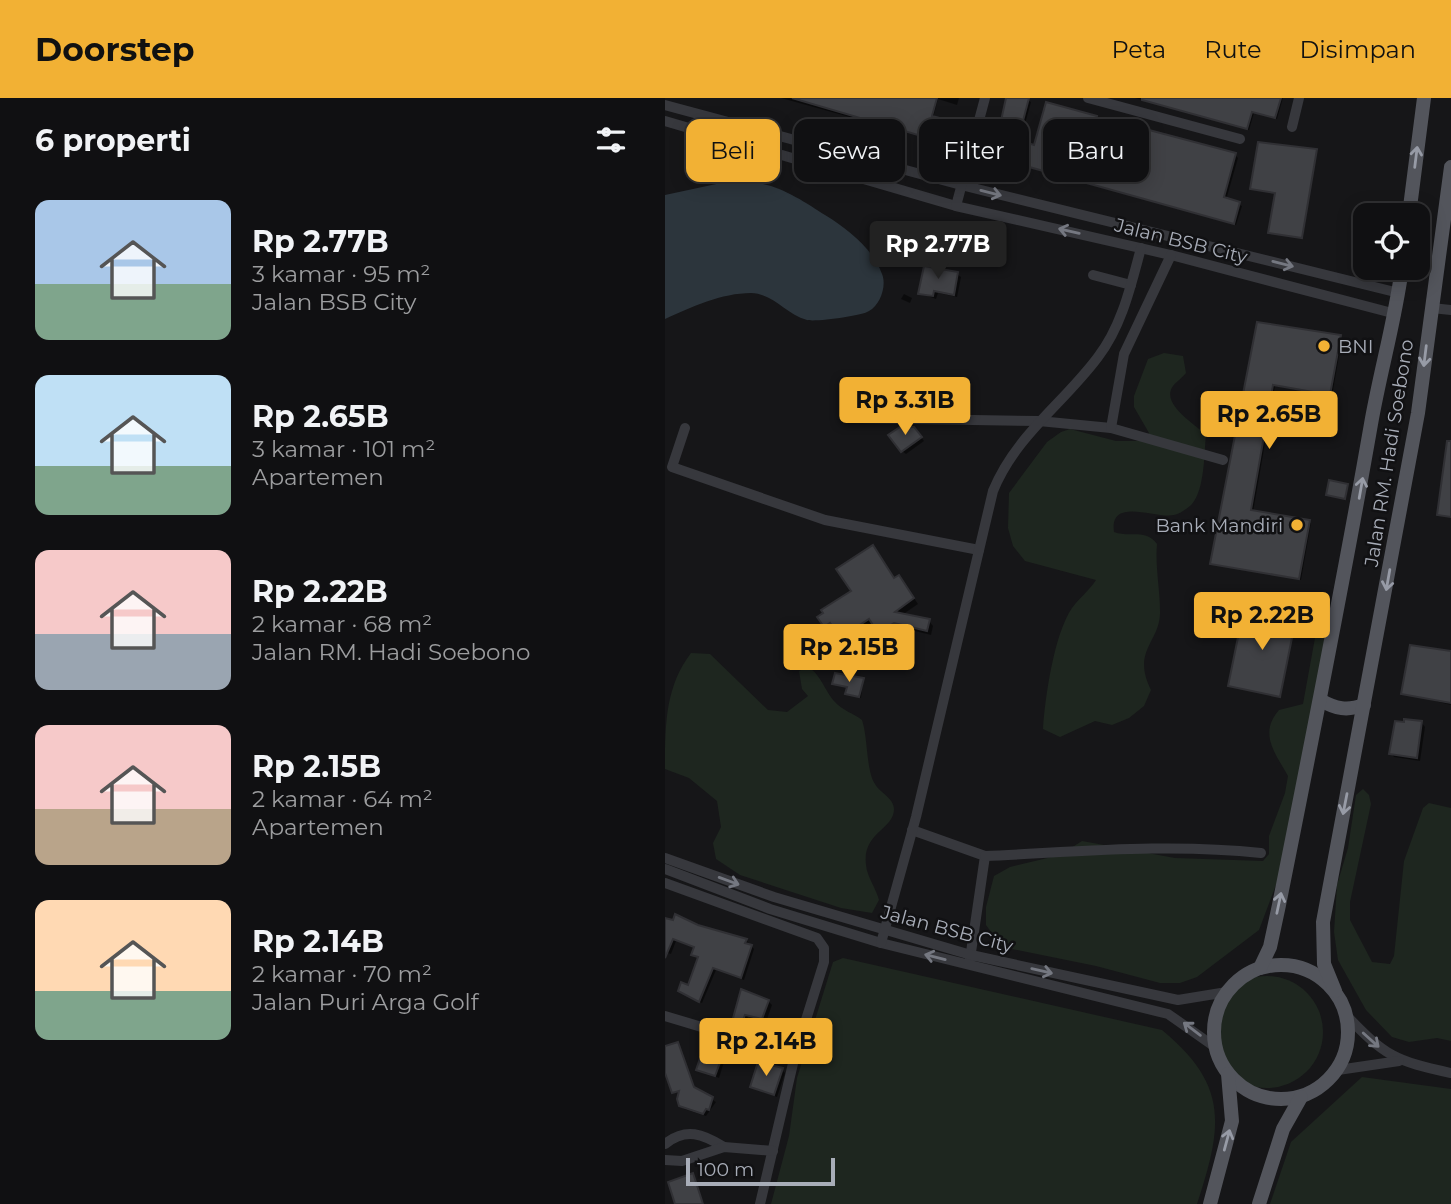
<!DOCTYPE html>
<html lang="id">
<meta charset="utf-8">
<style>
body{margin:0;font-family:Montserrat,sans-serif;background:#19191b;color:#f1f3f6;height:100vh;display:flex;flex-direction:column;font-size:26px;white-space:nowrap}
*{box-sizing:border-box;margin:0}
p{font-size:23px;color:#9c9d9f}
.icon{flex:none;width:38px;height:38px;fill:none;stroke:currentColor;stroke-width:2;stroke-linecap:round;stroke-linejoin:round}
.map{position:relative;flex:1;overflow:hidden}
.details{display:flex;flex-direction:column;background:#101012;width:665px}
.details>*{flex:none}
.top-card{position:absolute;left:21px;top:21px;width:660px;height:63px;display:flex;gap:14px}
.controls{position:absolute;left:688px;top:105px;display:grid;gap:14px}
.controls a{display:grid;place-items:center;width:77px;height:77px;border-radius:14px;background:#101012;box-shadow:0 4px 18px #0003,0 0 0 2px #303032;font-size:35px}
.scale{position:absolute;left:21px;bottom:18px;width:149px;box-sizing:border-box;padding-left:7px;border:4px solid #a8adb8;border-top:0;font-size:19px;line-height:24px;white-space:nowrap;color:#a8adb8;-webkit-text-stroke:5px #111113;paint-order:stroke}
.price{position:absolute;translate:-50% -60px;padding:0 16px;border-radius:7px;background:#f2b134;color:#111;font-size:23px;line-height:46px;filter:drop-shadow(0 2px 4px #0008)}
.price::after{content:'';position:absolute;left:50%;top:42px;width:21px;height:16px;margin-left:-10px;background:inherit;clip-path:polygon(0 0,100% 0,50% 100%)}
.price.on{background:#222;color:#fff}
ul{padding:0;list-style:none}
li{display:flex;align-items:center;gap:21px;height:175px;padding:0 35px}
li span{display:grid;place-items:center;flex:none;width:196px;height:140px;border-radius:14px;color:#555}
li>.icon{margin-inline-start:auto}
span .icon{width:84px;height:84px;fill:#fffc;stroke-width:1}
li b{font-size:30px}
h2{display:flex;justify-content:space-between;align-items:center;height:84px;padding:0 35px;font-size:30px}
.pill{padding:0 24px;border-radius:14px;background:#101012;box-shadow:0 4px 18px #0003,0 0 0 2px #303032;font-size:24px;line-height:63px}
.pill.on{background:#f2b134;color:#111}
header{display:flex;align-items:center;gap:42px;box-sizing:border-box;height:98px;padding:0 35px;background:#f2b134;color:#111}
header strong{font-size:33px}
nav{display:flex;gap:38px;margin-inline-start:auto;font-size:24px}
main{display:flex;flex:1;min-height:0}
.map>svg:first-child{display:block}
.green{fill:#1e261f}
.water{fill:#2c353c}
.shadow{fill:#0007}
.building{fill:#404145;stroke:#303034;stroke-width:2}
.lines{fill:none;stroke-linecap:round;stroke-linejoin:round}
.minor{stroke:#37383d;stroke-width:10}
.major{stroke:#53555c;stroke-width:14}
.oneway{stroke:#979ba6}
.oneway2{stroke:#757881}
.poi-dot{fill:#f2b134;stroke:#111113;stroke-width:2.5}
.labels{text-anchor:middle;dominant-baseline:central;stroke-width:5;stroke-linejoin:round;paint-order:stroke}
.street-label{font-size:19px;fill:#a8adb8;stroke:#111113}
.poi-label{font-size:19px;fill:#a8adb8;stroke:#111113;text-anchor:start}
</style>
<header>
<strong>Doorstep</strong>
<nav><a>Peta</a><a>Rute</a><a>Disimpan</a></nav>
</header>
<main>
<section class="details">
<h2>6 properti<svg class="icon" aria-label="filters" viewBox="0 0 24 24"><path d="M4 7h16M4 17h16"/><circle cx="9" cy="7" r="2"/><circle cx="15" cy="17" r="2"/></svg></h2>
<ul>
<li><span style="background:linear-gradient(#a9c7e8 60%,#7fa58c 0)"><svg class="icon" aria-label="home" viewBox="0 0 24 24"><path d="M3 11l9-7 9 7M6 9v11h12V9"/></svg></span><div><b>Rp 2.77B</b><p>3 kamar · 95 m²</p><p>Jalan BSB City</p></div></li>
<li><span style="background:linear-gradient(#bfe0f5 65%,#7fa58c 0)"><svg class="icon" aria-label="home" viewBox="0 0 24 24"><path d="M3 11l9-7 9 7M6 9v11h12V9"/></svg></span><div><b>Rp 2.65B</b><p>3 kamar · 101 m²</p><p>Apartemen</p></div></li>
<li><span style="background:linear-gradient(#f6c9c9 60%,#9aa5b1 0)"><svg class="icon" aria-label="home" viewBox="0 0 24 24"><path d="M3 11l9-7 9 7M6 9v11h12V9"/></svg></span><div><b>Rp 2.22B</b><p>2 kamar · 68 m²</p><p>Jalan RM. Hadi Soebono</p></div></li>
<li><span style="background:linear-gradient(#f6c9c9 60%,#b9a48a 0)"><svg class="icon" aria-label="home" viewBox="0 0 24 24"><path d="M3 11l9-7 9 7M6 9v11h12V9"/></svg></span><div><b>Rp 2.15B</b><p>2 kamar · 64 m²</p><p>Apartemen</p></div></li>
<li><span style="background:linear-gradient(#ffd9b3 65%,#7fa58c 0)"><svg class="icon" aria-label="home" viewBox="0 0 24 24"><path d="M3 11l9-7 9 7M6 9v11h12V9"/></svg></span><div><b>Rp 2.14B</b><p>2 kamar · 70 m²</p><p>Jalan Puri Arga Golf</p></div></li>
</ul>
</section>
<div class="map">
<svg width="786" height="1106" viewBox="0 0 786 1106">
<rect width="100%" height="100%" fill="#161618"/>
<g class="green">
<path d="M499,255L518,258L521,275C517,280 511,284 508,288C495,306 530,326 541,337C539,355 540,391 527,406C523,410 515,416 509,417C491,421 444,398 449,434C464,440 481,430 492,446C490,469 495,490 495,513C496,544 466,552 486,592L479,608L464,620L447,627L430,623L395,639L378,631C380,600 389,536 407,510C414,500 424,493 431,482L360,463L348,448L343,430L344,395L382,344L396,334L405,331L451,343H478L484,335L469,309V298L483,261Z"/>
<path d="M661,527L664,530L614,779L594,832L532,879L515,885H495L431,868L337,849L321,827V809L329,778L345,769L395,757L417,743L510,760L598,763L604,756V738L620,695L623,678C611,656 593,636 614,612L638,606L650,540L657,528Z"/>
<path d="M26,555L45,556L103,612L122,614L143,598L137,591L134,573L142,569C154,573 160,593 169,603C178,613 188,615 197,622C203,639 201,673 210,686C215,695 229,700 229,711C229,732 197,734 201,767C202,779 211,790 214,802L207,815L176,810L75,777L51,761L48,745L56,729L52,703L24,680L0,671C0,628 0,589 26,555Z"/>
<polygon points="698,691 704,697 706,706 685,804 685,822 707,864 725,866 729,858 739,763 758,710 764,705 786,710 786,943 772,940 744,944 727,939 701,912 673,862 669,834 672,787 683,750 691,697"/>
<path d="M178,860L497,932C565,988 557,1029 532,1106H106L124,1038L132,980L168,864Z"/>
<circle cx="602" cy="934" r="56"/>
<polygon points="697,979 786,991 786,1106 605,1106 626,1044"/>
</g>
<path class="water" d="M56,85C70,85 85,83 98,86C119,90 143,106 160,117C183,131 208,151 217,176C222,188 215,207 204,213C197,218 151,224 142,222C120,216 110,196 86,195C57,195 26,209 0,221V97Z"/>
<g class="shadow">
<polygon points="116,0 294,0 292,7 273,1 268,20 287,27 282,46"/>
<polygon points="343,0 358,0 366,4 355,44 370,49 431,20 434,22 423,63 439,68 570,57 573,60 561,102 577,108 571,127 333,61 330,58"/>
<polygon points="470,0 618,0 612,21 589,15 584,32"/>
<polygon points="651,53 638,140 606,135 612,96 587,91"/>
<polygon points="292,176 296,179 292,199 273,195 271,201 255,195"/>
<polygon points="239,196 247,200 245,205 236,201"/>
<polygon points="594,226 677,241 667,298 610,288 588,414 646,425 636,482 547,465"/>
<polygon points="252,334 259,343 241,356 237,353"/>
<polygon points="682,388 681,402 663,397"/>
<polygon points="213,454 230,481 238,484 253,506 237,517 264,523 268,528 266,537 234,529 219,538 209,525 181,543 170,530 165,533 160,528 188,494"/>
<polygon points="630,522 616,598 565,588"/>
<polygon points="786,555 786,607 738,595"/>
<polygon points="198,582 196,600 184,597 184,590 169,585"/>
<polygon points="757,625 760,629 755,663 729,659 726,655"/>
<polygon points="0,820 81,842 89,851 79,882 51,872 37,905 18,895 24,889 35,860 28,856 30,850 11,843 6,856 0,854"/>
<polygon points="103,903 107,907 101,924 83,919 79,930 69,924"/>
<polygon points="12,946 31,992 51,1004 41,1018 19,1011 16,1007 15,996 9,994 0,970 0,951"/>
<polygon points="62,957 66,961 64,966 59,964 54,980 33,971"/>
<polygon points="117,972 120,975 112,999 87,989"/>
<polygon points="27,1077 39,1106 13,1106"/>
</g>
<g class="building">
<polygon points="127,0 272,0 267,18 286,23 280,45"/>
<polygon points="341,0 364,0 353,42 369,47 381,4 432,18 421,61 438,65 450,23 571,55 559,99 575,104 569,126 328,59"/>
<polygon points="477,0 616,0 610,20 587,14 582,31 477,2"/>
<polygon points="593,44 652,51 637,140 603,135 610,95 585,91"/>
<polygon points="259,168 293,174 289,197 269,193 268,198 253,196"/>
<polygon points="592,224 676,237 665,297 608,287 586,412 645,422 634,481 545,466"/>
<polygon points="235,329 249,329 257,339 236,354 223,337"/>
<polygon points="782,343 786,343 786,419 772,417"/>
<polygon points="664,382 683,386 680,401 661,397"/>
<polygon points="208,447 229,480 234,477 249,500 230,514 265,521 262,533 229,525 213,535 204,521 175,540 165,525 159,529 152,519 158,515 156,512 186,493 171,471"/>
<polygon points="579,510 631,520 615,599 563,588"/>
<polygon points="745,547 786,553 786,605 736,596"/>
<polygon points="170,575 199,580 194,599 180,596 182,589 167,586"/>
<polygon points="739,621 757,623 752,660 724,656 730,623 739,624"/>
<polygon points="10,816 33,827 82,841 80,845 87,847 76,880 48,870 34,904 13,893 16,884 23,887 33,859 26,857 29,849 8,841 0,860 0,820 8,822"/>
<polygon points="76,891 104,902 97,921 80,917 76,927 67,924"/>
<polygon points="41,943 63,956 60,964 56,962 50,978 31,972"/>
<polygon points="13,944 29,989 48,999 44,1012 41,1011 38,1016 14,1008 12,1001 14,993 7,995 0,975 0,948"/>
<polygon points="93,964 118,970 109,997 85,989"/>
<polygon points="28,1075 38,1106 10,1106 3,1084"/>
</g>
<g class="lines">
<g class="minor">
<polyline points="423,0 575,41"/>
<polyline points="0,7 296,87 734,195"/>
<polyline points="0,23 291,108 506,157 731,216"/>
<polyline points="627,29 634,0"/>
<polyline points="291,108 320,0"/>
<polyline points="428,177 466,187"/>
<polyline points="767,210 786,212"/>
<polyline points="186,320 374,323 446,330 558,362"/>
<polyline points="20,330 7,369 160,422 314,452"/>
<polyline points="446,330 459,256 506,157"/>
<polyline points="247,732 320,758 305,861"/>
<path d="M320,758C412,754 504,745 596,755"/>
<polyline points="0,760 109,799 306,857 513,902 562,894"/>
<polyline points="0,771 105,811 216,845 503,916 550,949"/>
<polyline points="0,785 152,840 159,850 159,864 130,957 95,1106"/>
<path d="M216,845L251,719L328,393C351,337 398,306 433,259C457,228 466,187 476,150"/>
<path d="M681,917C720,958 730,963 786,975"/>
<polyline points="0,918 130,957"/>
<polyline points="673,972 734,963"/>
<path d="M0,1046C21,1029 38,1036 59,1049"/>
<polyline points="0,1062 17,1063 59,1049 108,1053"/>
</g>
<g class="major">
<polyline points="744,117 759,0"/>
<path d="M655,602C671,611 682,613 699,607"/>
<circle cx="616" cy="934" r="67"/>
<path d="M595,870L605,849L614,807C646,647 678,487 706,326C715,274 730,223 737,170"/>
<polyline points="670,893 659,866 658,824 753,315 786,69"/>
<polyline points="545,1106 567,1023 563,976"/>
<polyline points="594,1106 618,1031 636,999"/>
</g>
</g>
<defs><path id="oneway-shaft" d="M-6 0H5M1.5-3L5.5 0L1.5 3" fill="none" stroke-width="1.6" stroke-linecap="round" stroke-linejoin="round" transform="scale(1.75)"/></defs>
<g class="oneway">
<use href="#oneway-shaft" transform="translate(751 59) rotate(-83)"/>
<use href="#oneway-shaft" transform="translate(760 258) rotate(97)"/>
<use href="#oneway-shaft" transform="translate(696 390) rotate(-80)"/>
<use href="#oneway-shaft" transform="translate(723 482) rotate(100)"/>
<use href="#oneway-shaft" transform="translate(680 706) rotate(101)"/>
<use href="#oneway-shaft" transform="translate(614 805) rotate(-78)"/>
<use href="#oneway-shaft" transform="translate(562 1042) rotate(-75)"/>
</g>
<g class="oneway2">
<use href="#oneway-shaft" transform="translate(326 95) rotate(14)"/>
<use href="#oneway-shaft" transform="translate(404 133) rotate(-167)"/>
<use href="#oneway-shaft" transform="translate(618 166) rotate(14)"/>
<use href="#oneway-shaft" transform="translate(64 783) rotate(20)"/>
<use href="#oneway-shaft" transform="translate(270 859) rotate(-166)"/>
<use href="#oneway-shaft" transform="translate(377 873) rotate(13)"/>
<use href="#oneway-shaft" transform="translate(527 931) rotate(-143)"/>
<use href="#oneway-shaft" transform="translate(706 942) rotate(42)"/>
</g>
<g class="poi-dot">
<circle cx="659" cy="248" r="7"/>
<circle cx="632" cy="427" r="7"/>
</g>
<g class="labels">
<g class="street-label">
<text transform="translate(516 143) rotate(14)">Jalan BSB City</text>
<text transform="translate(724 355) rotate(-81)">Jalan RM. Hadi Soebono</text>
<text transform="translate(282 831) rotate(15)">Jalan BSB City</text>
</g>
<g class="poi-label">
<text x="673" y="248">BNI</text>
<text x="618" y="427" text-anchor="end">Bank Mandiri</text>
</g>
</g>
</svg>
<div class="controls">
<a><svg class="icon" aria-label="locate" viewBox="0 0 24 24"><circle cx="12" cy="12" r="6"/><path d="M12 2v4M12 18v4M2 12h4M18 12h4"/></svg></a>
</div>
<div class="scale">100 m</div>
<b class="price on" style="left:273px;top:183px">Rp 2.77B</b>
<b class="price" style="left:240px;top:339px">Rp 3.31B</b>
<b class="price" style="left:604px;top:353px">Rp 2.65B</b>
<b class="price" style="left:597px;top:554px">Rp 2.22B</b>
<b class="price" style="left:184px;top:586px">Rp 2.15B</b>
<b class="price" style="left:101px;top:980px">Rp 2.14B</b>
<div class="top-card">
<a class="pill on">Beli</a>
<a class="pill">Sewa</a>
<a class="pill">Filter</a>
<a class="pill">Baru</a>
</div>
</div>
</main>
